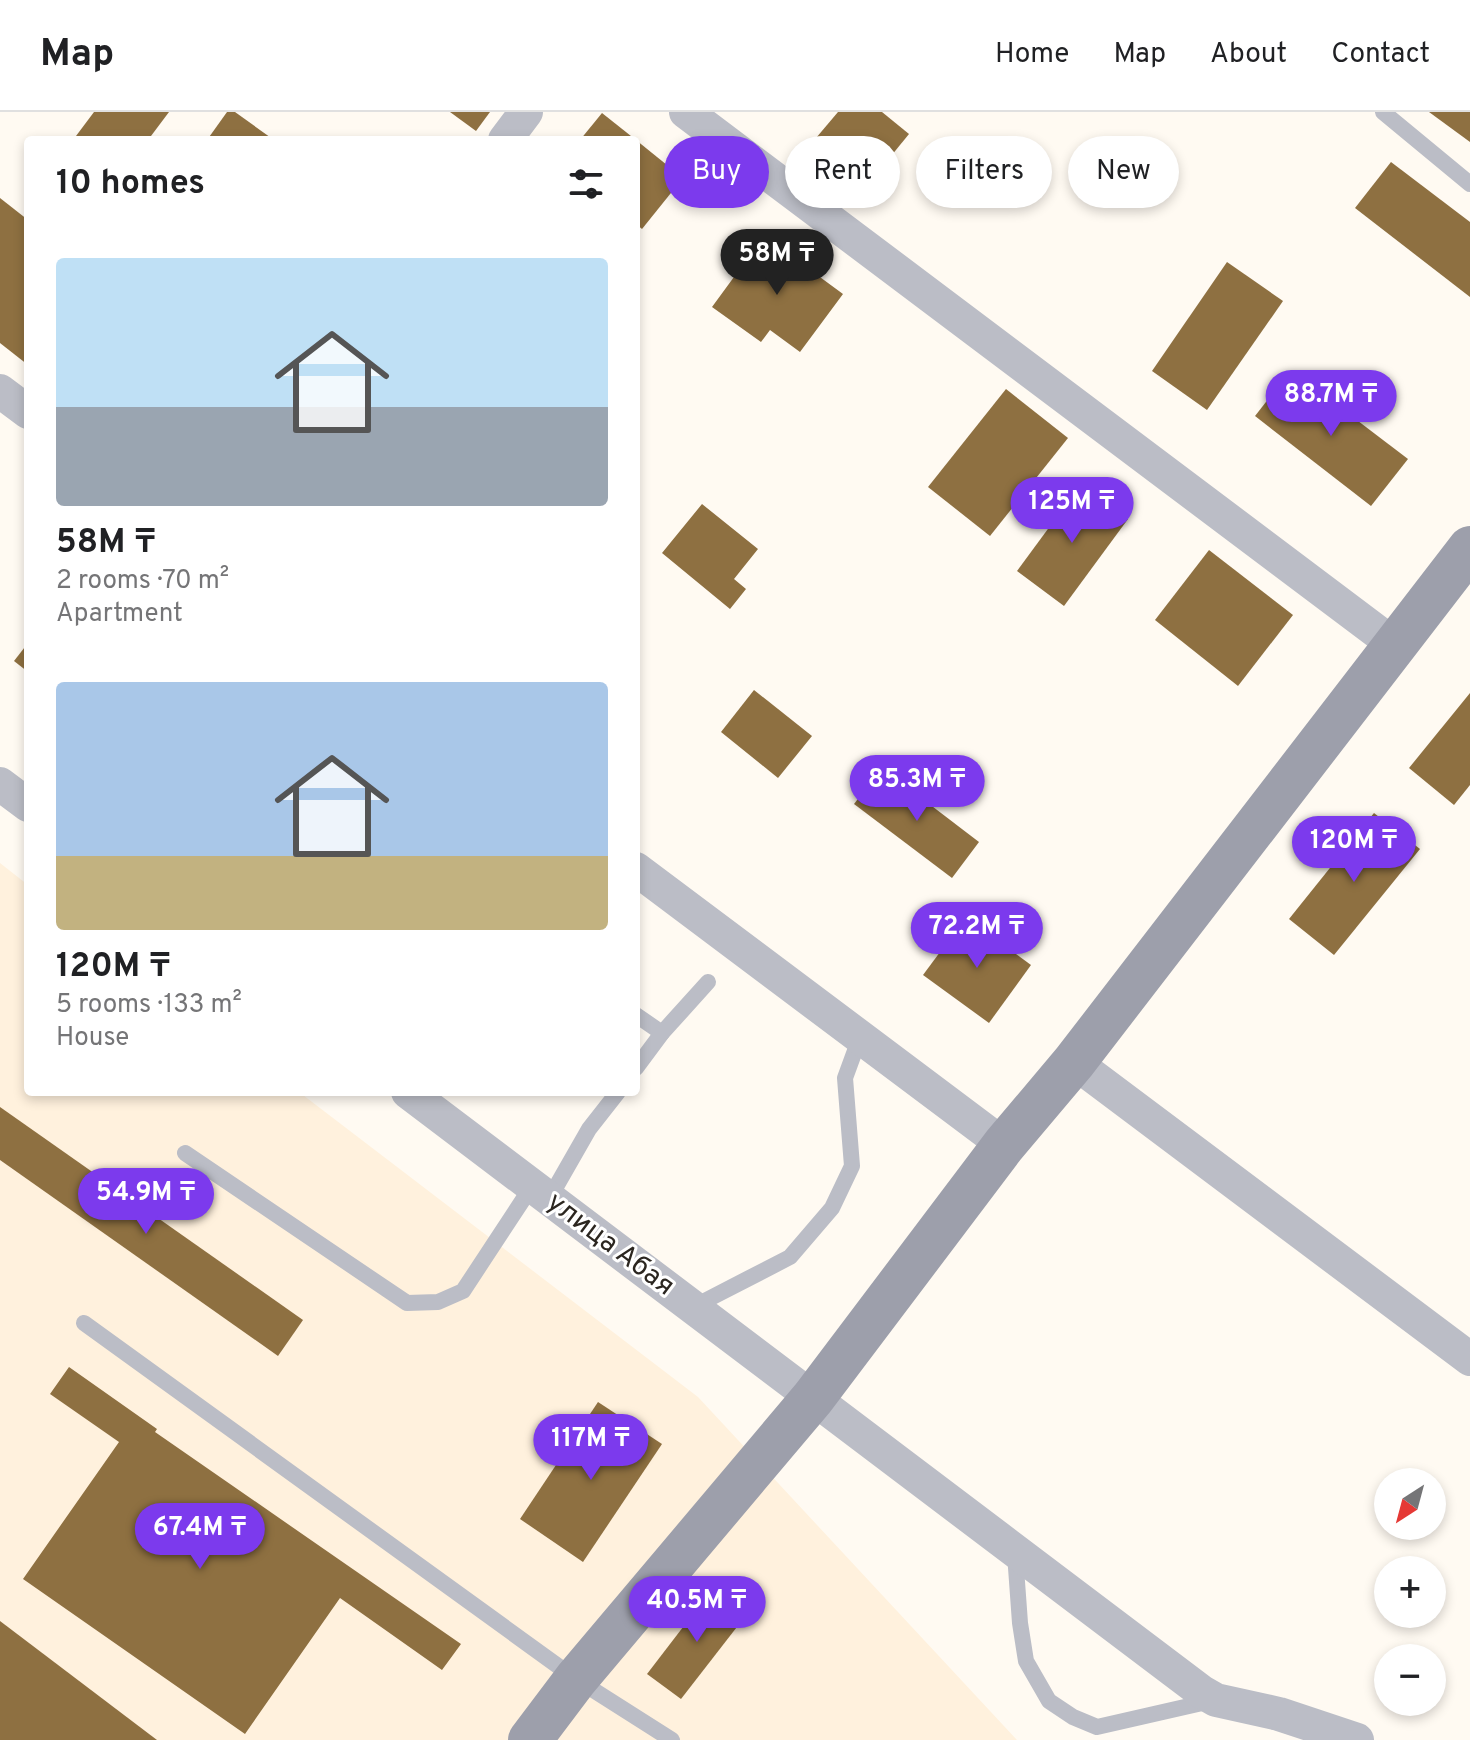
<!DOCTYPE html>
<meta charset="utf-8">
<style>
body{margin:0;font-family:Overpass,sans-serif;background:#f2f2f2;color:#202124;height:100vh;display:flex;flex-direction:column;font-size:30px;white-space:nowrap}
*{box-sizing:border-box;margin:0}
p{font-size:26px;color:#757577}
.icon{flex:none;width:44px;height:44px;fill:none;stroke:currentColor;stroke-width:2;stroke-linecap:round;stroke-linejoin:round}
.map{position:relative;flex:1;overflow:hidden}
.side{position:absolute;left:24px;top:24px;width:616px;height:960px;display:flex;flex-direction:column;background:#fff;border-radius:8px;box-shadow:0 4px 12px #0003}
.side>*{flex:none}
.guide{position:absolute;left:664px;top:24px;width:686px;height:72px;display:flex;gap:16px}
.needle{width:52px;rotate:216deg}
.controls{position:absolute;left:1374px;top:1356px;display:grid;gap:16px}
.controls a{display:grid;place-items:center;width:72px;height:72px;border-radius:50%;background:#fff;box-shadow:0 4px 12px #0003;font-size:40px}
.price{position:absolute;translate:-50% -68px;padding:0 18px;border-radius:28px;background:#7c3aed;color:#fff;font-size:26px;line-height:52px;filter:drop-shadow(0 2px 4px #0008)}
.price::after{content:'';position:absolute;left:50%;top:48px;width:24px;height:18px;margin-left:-12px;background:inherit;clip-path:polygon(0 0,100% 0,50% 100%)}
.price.active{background:#222;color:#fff}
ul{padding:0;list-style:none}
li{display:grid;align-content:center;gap:16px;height:424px;padding:0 32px}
li span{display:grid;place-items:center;height:248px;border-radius:8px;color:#555}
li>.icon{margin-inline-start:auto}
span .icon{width:144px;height:144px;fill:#fffc;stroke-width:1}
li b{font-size:34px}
h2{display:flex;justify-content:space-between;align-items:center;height:96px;padding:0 32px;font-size:34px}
.pill{padding:0 28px;border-radius:36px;background:#fff;box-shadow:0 4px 12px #0003;font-size:28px;line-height:72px}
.pill.active{background:#7c3aed;color:#fff}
header{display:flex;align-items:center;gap:48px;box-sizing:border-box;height:112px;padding:0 40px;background:#fff;border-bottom:2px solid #e0e0e0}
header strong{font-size:38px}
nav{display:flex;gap:44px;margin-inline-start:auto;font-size:28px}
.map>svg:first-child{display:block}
.built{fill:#fff1dd}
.building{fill:#8e7041}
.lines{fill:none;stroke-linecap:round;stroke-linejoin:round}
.lane{stroke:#bbbdc6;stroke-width:16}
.street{stroke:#bbbdc6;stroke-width:34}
.secondary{stroke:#9d9fab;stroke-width:44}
.labels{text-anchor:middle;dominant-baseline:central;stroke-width:6;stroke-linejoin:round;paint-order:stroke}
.street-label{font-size:28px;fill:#2b2620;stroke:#fff}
</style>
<header>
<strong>Map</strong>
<nav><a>Home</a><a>Map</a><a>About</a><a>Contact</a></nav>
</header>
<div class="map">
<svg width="1470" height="1628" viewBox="0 0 1470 1628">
<rect width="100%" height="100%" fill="#fffaf2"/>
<polygon class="built" points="0,751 28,773 28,980 299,980 698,1285 1017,1628 0,1628"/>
<g class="building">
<polygon points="94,0 169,0 148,28 73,28"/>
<polygon points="227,0 235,0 274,28 207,28"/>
<polygon points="450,0 490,0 476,19"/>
<polygon points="838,0 882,0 909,22 869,71 816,26"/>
<polygon points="1429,0 1470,0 1470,30"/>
<polygon points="602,1 636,28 580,28"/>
<polygon points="636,28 683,66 642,117 636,112"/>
<polygon points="1391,50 1470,110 1470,185 1355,96"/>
<polygon points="0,86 28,108 28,253 0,231"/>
<polygon points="764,124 843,182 800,240 770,218 761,230 712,195"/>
<polygon points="1227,150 1283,189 1207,298 1152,259"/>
<polygon points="1291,258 1408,347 1371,394 1255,304"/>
<polygon points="1006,277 1068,326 990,424 928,375"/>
<polygon points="1081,372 1128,407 1064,494 1017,459"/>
<polygon points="702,392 758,437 734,467 746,477 730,497 662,441"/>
<polygon points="1209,438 1293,503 1238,574 1155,508"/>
<polygon points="28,531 28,560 14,549"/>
<polygon points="754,578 812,624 778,666 721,620"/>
<polygon points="1470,581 1470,673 1454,693 1409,656"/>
<polygon points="882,656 979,730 952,766 854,692"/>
<polygon points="1374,701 1420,737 1334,843 1289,807"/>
<polygon points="966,805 1031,853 989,911 923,863"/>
<polygon points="0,995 303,1208 278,1244 0,1048"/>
<polygon points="69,1255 157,1317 155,1320 461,1532 442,1558 340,1486 245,1622 23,1467 119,1330 50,1282"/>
<polygon points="598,1290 662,1332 583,1450 520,1407"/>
<polygon points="713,1476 747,1502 681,1587 647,1562"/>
<polygon points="0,1509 157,1628 0,1628"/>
</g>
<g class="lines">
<g class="lane">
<polyline points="1383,0 1470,72"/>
<polyline points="636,903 662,921"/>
<polyline points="636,956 662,921 708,870"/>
<polyline points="185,1041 407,1191 438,1190 463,1179 532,1074"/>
<polyline points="549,1087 589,1017 618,980"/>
<polyline points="693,1195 790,1145 832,1096 852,1054 845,966 860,925"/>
<polyline points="84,1211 576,1567 672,1628"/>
<polyline points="1015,1442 1020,1511 1026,1549 1049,1589 1073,1605 1097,1615 1211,1589"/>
</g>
<g class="street">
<polyline points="686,0 1396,534"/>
<polyline points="505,28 526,0"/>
<polyline points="0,279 28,300"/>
<polyline points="0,672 28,693"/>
<polyline points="636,757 1004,1033"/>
<polyline points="1074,950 1470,1247"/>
<polyline points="408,980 1202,1580 1216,1588 1279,1602 1357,1628"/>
</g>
<polyline class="secondary" points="530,1628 576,1567 813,1286 1004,1033 1074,950 1470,436"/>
</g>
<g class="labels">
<g class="street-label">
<text transform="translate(610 1133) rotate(37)">улица Абая</text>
</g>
</g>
</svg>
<div class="controls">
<a><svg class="needle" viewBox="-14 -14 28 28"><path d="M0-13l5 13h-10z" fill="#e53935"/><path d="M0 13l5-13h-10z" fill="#757577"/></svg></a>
<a>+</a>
<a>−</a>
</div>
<b class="price active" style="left:777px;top:185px">58M ₸</b>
<b class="price" style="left:1331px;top:326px">88.7M ₸</b>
<b class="price" style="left:1072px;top:433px">125M ₸</b>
<b class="price" style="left:917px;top:711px">85.3M ₸</b>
<b class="price" style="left:1354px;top:772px">120M ₸</b>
<b class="price" style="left:977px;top:858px">72.2M ₸</b>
<b class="price" style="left:146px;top:1124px">54.9M ₸</b>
<b class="price" style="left:591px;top:1370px">117M ₸</b>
<b class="price" style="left:200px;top:1459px">67.4M ₸</b>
<b class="price" style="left:697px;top:1532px">40.5M ₸</b>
<div class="guide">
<a class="pill active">Buy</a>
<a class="pill">Rent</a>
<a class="pill">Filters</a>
<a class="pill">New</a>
</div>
<section class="side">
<h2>10 homes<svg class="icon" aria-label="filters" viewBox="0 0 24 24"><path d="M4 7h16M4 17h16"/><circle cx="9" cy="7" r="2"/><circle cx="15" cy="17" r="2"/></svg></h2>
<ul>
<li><span style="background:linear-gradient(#bfe0f5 60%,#9aa5b1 0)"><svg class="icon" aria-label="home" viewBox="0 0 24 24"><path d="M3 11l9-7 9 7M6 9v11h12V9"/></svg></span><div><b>58M ₸</b><p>2 rooms · 70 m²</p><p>Apartment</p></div></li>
<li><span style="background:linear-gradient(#a9c7e8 70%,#c2b280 0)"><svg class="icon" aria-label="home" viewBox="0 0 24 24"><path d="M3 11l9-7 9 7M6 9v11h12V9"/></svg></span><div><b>120M ₸</b><p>5 rooms · 133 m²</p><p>House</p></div></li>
</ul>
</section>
</div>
